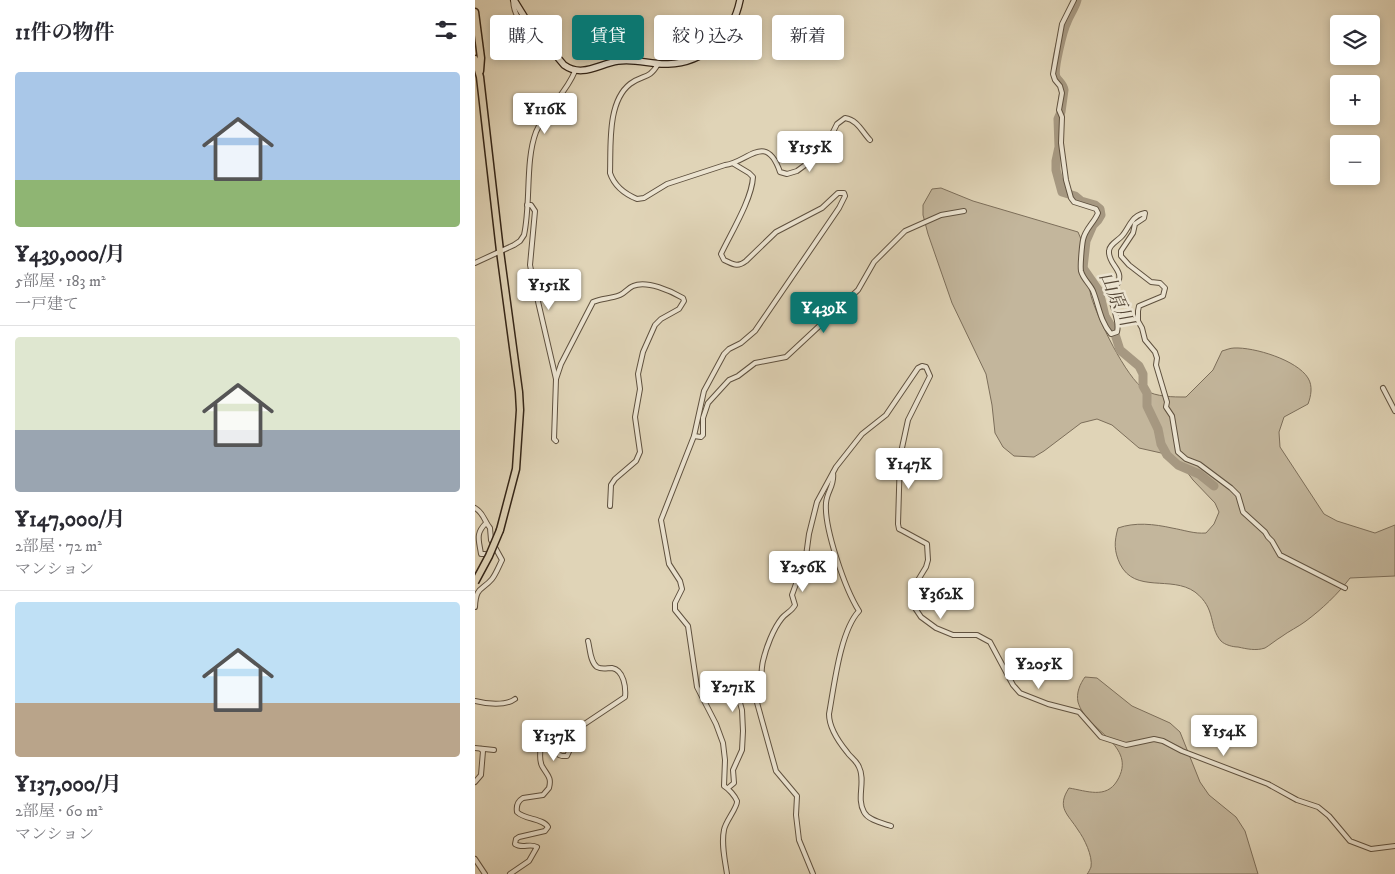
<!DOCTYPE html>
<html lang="ja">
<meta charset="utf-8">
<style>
body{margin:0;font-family:"IM FELL DW Pica","Noto Serif JP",serif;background:#f2f2f3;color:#2b2b33;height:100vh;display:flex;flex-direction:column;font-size:19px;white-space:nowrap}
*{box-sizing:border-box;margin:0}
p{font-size:16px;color:#7c7c81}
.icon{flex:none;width:28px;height:28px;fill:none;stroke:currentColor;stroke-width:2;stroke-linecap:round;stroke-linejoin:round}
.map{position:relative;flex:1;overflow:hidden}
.side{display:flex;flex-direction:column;background:#fff;width:475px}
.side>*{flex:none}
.top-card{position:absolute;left:15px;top:15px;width:475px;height:45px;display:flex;gap:10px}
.tools{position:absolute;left:855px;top:15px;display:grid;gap:10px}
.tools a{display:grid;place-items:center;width:50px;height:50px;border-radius:5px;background:#fff;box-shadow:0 2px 8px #0003;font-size:25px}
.price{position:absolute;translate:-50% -42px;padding:0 11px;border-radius:5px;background:#fff;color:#222;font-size:16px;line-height:32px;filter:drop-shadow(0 1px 2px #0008)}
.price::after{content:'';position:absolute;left:50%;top:30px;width:15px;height:11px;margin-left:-8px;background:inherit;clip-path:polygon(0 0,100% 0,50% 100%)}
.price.current{background:#0f766e;color:#fff}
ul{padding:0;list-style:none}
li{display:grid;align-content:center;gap:10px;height:265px;padding:0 15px}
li+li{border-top:1px solid #e1e1e2}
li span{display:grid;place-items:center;height:155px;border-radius:5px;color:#555}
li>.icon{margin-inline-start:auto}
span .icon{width:90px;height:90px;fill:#fffc;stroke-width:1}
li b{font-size:21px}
h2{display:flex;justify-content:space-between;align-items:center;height:60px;padding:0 15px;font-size:21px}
.pill{padding:0 18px;border-radius:5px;background:#fff;box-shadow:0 2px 8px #0003;font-size:18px;line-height:45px}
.pill.current{background:#0f766e;color:#fff}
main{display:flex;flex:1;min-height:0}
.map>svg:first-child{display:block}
.green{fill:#c3b69c;stroke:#7c6e5a}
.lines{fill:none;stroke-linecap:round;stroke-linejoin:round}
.river{stroke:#a69881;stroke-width:9}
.street-casing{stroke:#5f513f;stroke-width:6}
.secondary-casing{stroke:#342517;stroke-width:8}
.primary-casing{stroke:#342517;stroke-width:9}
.street{stroke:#ebe3d0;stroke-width:4}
.secondary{stroke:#ebe3d0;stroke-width:5.5}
.primary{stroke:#e0d4b7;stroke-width:6}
.primary-bridge-casing{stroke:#342517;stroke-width:9;stroke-linecap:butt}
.primary-bridge{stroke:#e0d4b7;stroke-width:6}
.labels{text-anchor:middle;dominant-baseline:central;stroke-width:5;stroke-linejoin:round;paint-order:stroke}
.water-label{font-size:19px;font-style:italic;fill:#564837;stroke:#ebe3d0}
</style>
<main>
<section class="side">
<h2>11件の物件<svg class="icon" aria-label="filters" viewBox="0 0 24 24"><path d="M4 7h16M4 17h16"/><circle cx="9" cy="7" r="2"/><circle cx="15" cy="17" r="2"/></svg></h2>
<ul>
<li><span style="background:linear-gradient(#a9c7e8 70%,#8fb573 0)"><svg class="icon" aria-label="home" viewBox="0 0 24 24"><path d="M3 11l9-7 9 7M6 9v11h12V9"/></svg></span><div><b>¥439,000/月</b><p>5部屋 · 183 m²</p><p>一戸建て</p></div></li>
<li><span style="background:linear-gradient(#dfe7d0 60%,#9aa5b1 0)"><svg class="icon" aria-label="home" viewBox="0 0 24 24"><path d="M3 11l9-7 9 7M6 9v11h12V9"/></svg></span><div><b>¥147,000/月</b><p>2部屋 · 72 m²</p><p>マンション</p></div></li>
<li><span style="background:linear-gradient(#bfe0f5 65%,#b9a48a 0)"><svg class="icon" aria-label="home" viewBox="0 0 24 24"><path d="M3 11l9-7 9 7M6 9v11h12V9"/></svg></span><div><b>¥137,000/月</b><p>2部屋 · 60 m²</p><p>マンション</p></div></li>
</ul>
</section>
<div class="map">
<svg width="920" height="874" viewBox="0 0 920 874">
<rect width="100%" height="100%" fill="#e0d4b7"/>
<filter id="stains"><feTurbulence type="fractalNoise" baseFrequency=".004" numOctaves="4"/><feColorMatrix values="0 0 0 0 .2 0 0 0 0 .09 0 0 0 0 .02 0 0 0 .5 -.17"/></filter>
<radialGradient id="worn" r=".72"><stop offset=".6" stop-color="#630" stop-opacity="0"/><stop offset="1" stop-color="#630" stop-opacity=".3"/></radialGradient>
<g class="green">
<path d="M466,188L498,201L603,232C613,252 611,275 616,296C622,317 651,378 670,390C681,397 698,397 711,397L738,370L747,351C751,350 755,348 759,348C779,347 822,360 833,378C838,386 836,396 833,404L809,417L804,432L805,447L849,514L862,521L900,533L920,525V576L875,578C863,594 847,609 831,621C823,627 814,631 806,637C801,640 795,645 790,648C781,651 772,649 763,647C758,647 750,645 746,641C733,626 742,609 720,592C696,575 660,594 645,564C639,551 639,542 643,528C660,522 679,524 697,528C709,530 719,534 731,533L739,524L744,512L740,503L718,480L706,464L695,455L664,448L637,425L622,419L606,423L569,451L559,457L539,456L528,447L520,433L517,405L511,374L477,303L453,234L448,215V205L457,189Z"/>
<path d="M610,677L622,678L657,706L695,723L705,732L725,782L734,795L761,817L770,831L783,874H612C614,872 615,869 616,867C618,856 609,838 603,830C593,814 581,808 594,788C612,791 631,799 642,781C664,745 611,731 603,702C601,693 605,684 610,677Z"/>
</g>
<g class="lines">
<path class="river" d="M602,0C600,8 595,14 592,22C588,30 578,69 581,77C584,82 588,84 589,90L586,112L583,119L584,147L581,161V170L587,192L600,196L606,201L620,205L625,209L626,215L623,220L618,225L611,241L608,268L624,291L630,316L639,331L645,350L664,366L668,374V386L672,393V406L683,429L686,444L692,455L703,465L724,474L739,486"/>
<g class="street-casing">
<g id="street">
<path d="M38,0C39,14 44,22 56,28"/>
<path d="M599,0L587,24L578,74L580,80L585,86L587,93L584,110L587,117L586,143L591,180L596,198L599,202L621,209L623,213C619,223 610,229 608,240C607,245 605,266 606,271C608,279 615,284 618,291C624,306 625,321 636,334L642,332C646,316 631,301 637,286L643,283C649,269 633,265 634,251C634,245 642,241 646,237C651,232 653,226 657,221C660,217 665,214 670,213L669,218L660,224L658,233L646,251V256L654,265L676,282L685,283L690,288L688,296L664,306L663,311V321L667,328L670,340L680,352L682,358L681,365L692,402L691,407L697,416L703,452L711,459L724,464L756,488L763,495L768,512L790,532L793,537L797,541L805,555L870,588"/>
<path d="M183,64C174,80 168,74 155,84C132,102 136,146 135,173C139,185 150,194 162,199L169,198L192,184L250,165C272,163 291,131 305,172L312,174L322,171L348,152L362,124L370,118C383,120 387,132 395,140"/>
<polyline points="52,205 56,205 60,211 55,265 58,280 81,379 79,439 81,441"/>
<path d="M0,263L39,245L45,241L49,235C56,204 50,161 61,132C70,110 91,94 100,71"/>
<path d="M81,379L86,364L118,302C127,298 135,299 145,295C150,293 153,288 158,286C172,280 196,291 208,298L209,301L204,309L186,319L180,325L168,352L163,374L165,389L160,417L165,452L161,461L140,479L136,485L135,506"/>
<polyline points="908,388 920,411"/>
<polyline points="219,436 226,437 228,435 228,418 233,403 254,380 263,376 280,363 311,357 383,290 399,262 430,231 466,215 489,211"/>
<path d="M358,473C360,485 352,491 351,503C349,528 370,589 384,611C365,631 359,687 354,714C354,728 363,741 372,752C375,757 382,761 384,767C391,781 381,798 389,812C393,820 407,823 416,826"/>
<path d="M0,508C9,513 9,521 15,528L16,540L27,560C24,566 21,574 17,579C7,591 1,586 0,607"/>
<path d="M10,554H6C4,540 0,534 11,523"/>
<polyline points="281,699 301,771 322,796 321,815 324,840 338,874"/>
<path d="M0,701C11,704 31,706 40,699"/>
<polyline points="0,748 19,750"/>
<polyline points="0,782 6,775 8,751 6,749"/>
<path d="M253,788L259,783L258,770L267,750L268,731L267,710L262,692L263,688L267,685L271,687C273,694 274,698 282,699C288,690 285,673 288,661C291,648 298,629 307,618C311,613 317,611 320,605L317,595L331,556L334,534L342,502L361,467L387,434L411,415L443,368L447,366L451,367L455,376L433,420L425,457L423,524L424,529L428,531L452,544L453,560L451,567L440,585L439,596L440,608L446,617L461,628L478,635H502L515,642L538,685L545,693L573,704L604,712L626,737L651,745L679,739L688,741L707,751L793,784L822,800L843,807L854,816L875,841L896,849L920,846"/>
<polyline points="0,859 10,874"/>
<path d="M35,874L54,861L62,847C55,843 47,849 40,844L41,839L44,837L70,831L73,827C68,818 50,820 42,812C41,806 43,801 48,798L68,795L74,788C77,777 72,775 67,766C63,758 66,736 72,730L78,732L84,755L87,756H92L105,727L150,697C151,688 149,670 137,668C132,668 127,670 122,667C115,662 115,648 113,641"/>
<path d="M252,874C250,860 246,844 249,830C250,822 263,807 262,801C260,796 254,789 249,786L250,760L248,743L241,724L222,687L213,626L200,610V603L207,589L205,581L194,564L186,520L219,436L229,391L249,354L254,349L266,343L280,331L364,208L370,196L369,193H363L347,208L301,232L271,261C262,268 258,264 249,260L246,254C256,233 277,199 278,177L274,173L259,164"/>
</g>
</g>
<g class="secondary-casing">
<path id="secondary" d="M39,0L52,21L89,65C107,78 124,64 143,61C160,58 177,65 193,64C230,63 258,35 265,0"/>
</g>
<g class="primary-casing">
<g id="primary">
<polyline points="0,12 6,58 5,71"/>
<polyline points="0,59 5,77 25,251 44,392 45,410 41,469 25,530"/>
</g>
</g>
<use href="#street" class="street"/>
<use href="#secondary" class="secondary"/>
<use href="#primary" class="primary"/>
<g class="primary-bridge-casing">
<polyline id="primary-bridge" points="0,582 14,556 25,530"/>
</g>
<use href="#primary-bridge" class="primary-bridge"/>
</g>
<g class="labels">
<g class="water-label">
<text transform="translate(641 299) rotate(66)">山原川</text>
</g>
</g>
<rect width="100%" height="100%" filter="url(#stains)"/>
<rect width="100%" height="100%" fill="url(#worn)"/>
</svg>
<div class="tools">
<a><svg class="icon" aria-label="layers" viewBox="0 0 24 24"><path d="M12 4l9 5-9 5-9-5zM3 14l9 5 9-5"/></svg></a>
<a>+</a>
<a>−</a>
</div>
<b class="price" style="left:70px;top:135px">¥116K</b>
<b class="price" style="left:335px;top:173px">¥155K</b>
<b class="price" style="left:74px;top:311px">¥151K</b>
<b class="price current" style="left:349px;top:334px">¥439K</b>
<b class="price" style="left:434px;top:490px">¥147K</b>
<b class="price" style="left:328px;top:593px">¥256K</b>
<b class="price" style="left:466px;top:620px">¥362K</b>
<b class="price" style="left:564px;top:690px">¥205K</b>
<b class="price" style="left:258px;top:713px">¥271K</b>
<b class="price" style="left:749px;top:757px">¥154K</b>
<b class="price" style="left:79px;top:762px">¥137K</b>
<div class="top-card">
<a class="pill">購入</a>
<a class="pill current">賃貸</a>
<a class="pill">絞り込み</a>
<a class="pill">新着</a>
</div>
</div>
</main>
